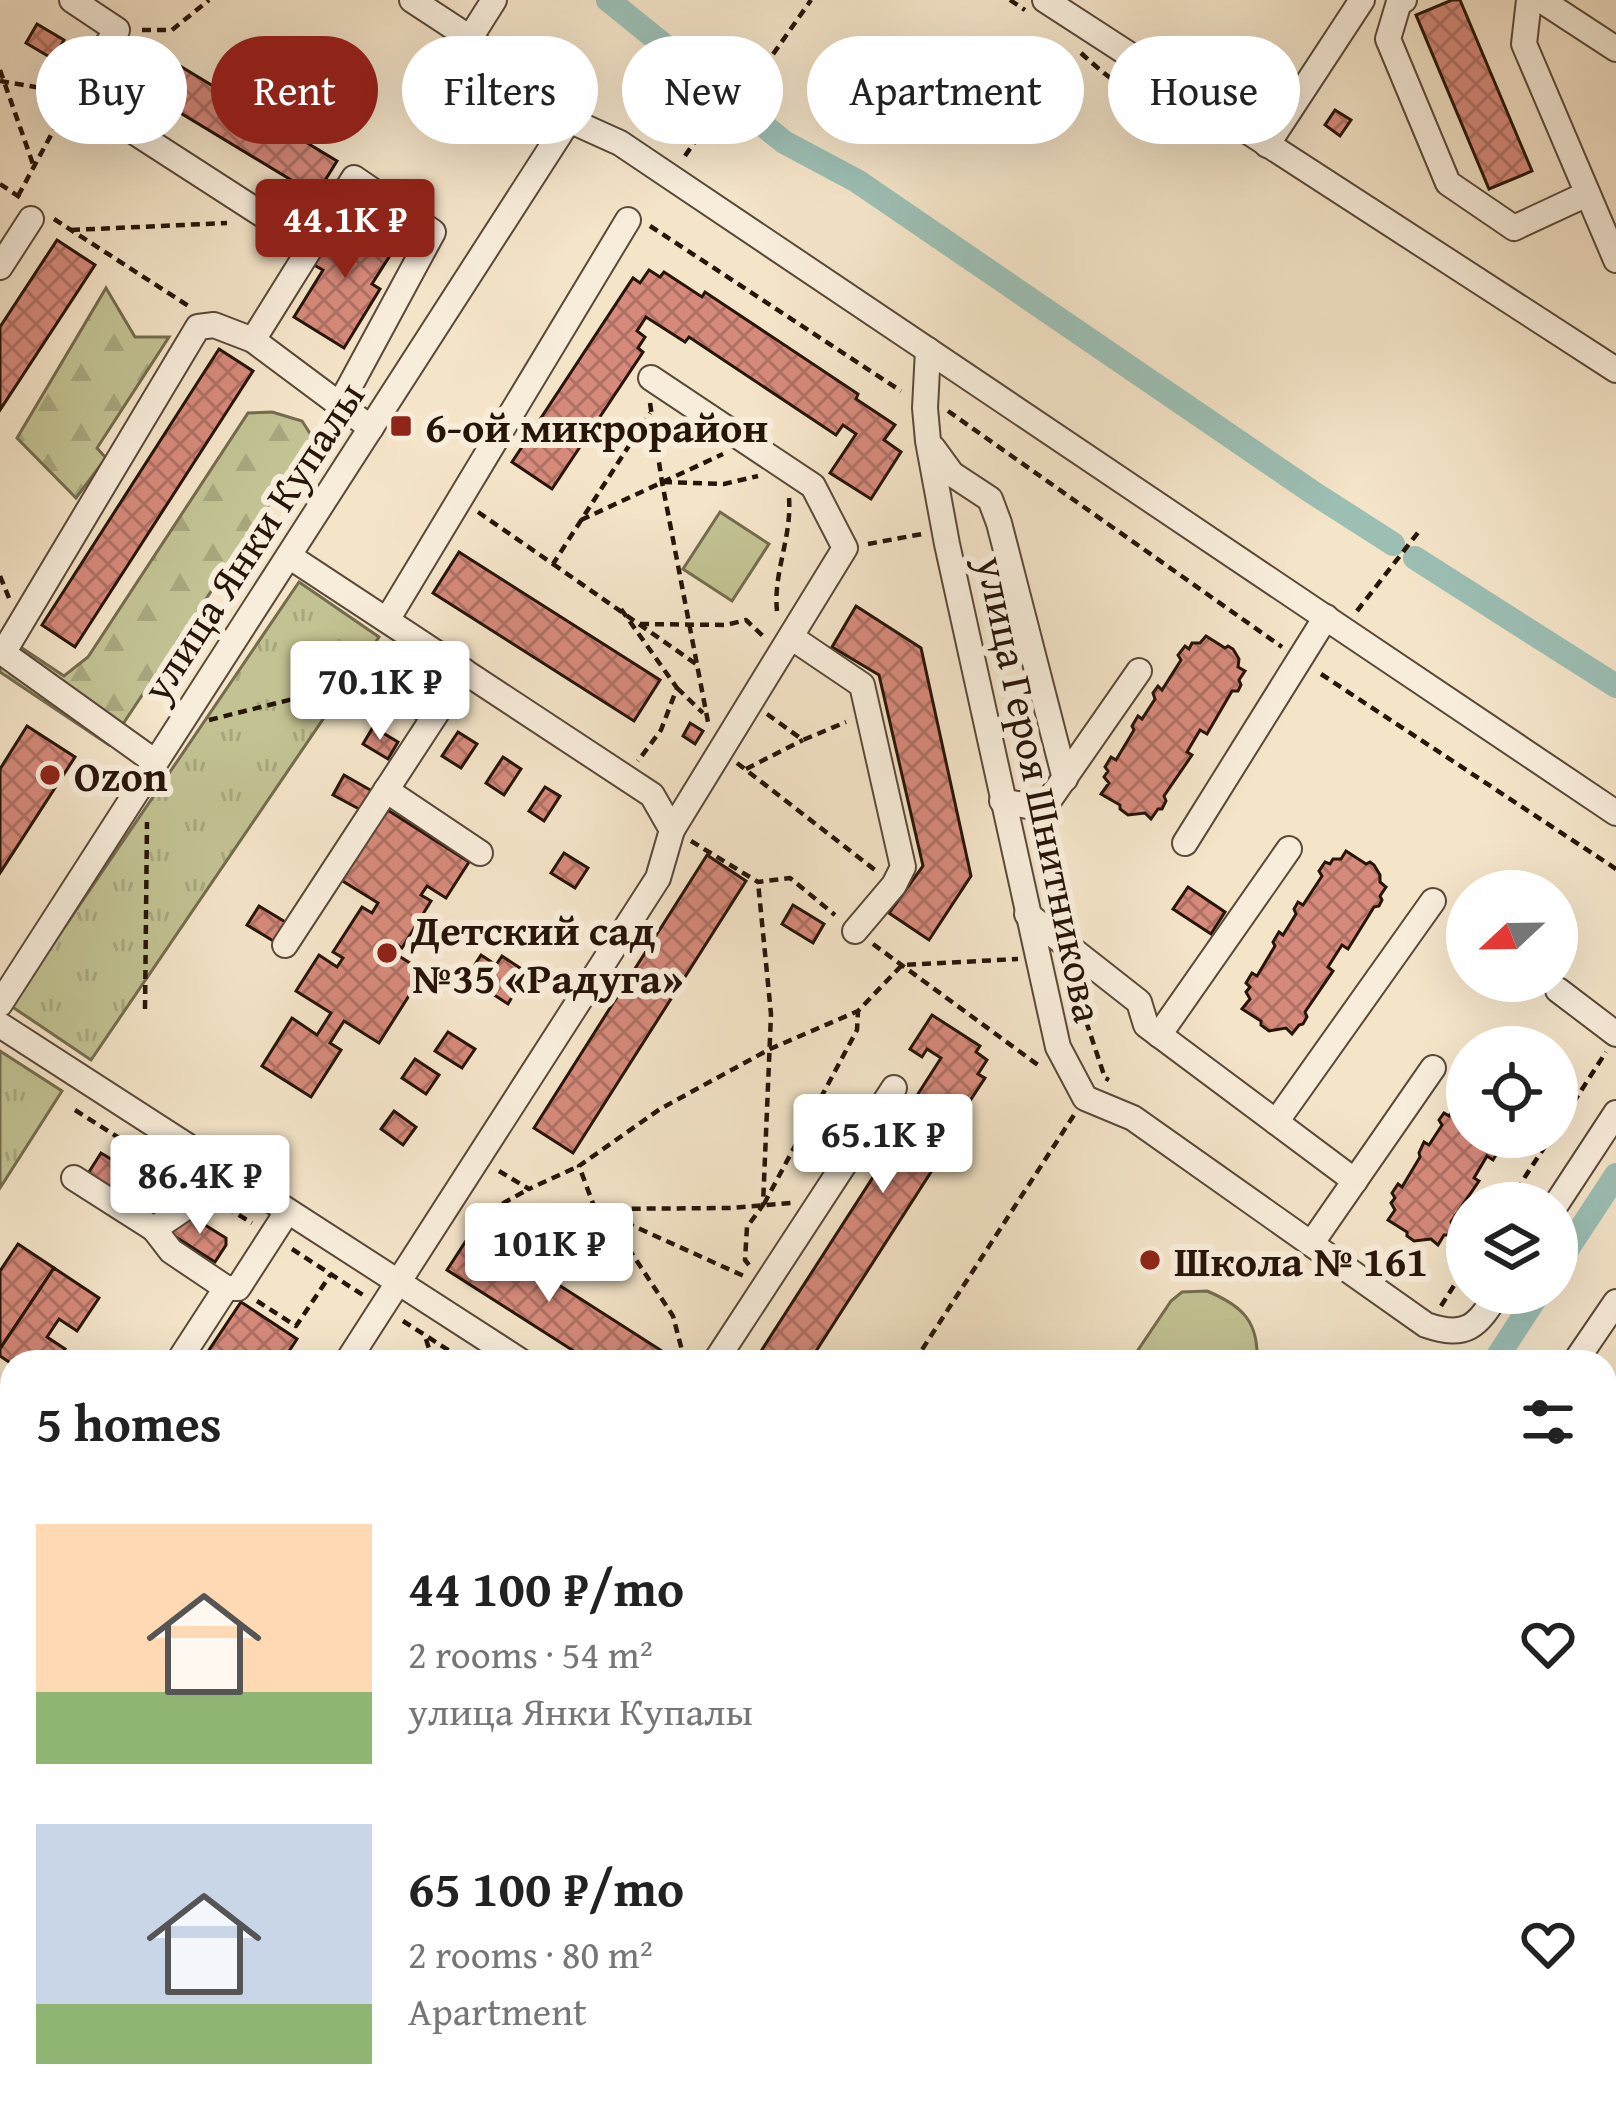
<!DOCTYPE html>
<meta charset="utf-8">
<style>
body{margin:0;font-family:"Gentium Book Plus",serif;background:#f2f2f2;color:#222;height:100vh;display:flex;flex-direction:column;font-size:45px;white-space:nowrap}
*{box-sizing:border-box;margin:0}
p{font-size:39px;color:#767676}
.icon{flex:none;width:66px;height:66px;fill:none;stroke:currentColor;stroke-width:2;stroke-linecap:round;stroke-linejoin:round}
.map{position:relative;flex:1;overflow:hidden}
.sheet{position:absolute;left:0px;top:1350px;width:1617px;height:771px;display:flex;flex-direction:column;background:#fff;border-radius:36px 36px 0 0;box-shadow:0 12px 48px #0002}
.sheet>*{flex:none}
.top-card{position:absolute;left:36px;top:36px;width:1545px;height:108px;display:flex;gap:24px}
.needle{width:78px;rotate:248deg}
.buttons{position:absolute;left:1446px;top:870px;display:grid;gap:24px}
.buttons a{display:grid;place-items:center;width:132px;height:132px;border-radius:50%;background:#fff;box-shadow:0 12px 48px #0002;font-size:60px}
.price{position:absolute;translate:-50% -102px;padding:0 27px;border-radius:12px;background:#fff;color:#222;font-size:39px;line-height:78px;filter:drop-shadow(0 3px 6px #0008)}
.price::after{content:'';position:absolute;left:50%;top:72px;width:36px;height:27px;margin-left:-18px;background:inherit;clip-path:polygon(0 0,100% 0,50% 100%)}
.price.current{background:#8f2418;color:#fff}
ul{padding:0;list-style:none}
li{display:flex;align-items:center;gap:36px;height:300px;padding:0 36px}
li span{display:grid;place-items:center;flex:none;width:336px;height:240px;border-radius:0px;color:#555}
li>.icon{margin-inline-start:auto}
span .icon{width:144px;height:144px;fill:#fffc;stroke-width:1}
li b{font-size:51px}
h2{display:flex;justify-content:space-between;align-items:center;height:144px;padding:0 36px;font-size:51px}
.pill{padding:0 42px;border-radius:54px;background:#fff;box-shadow:0 12px 48px #0002;font-size:42px;line-height:108px}
.pill.current{background:#8f2418;color:#fff}
.map>svg:first-child{display:block}
.grass{fill:url(#grass-tufts);stroke:#746c4e;stroke-width:3}
.forest{fill:url(#forest-firs);stroke:#746c4e;stroke-width:3}
.green{fill:#c2c292;stroke:#746c4e;stroke-width:3}
.lines{fill:none;stroke-linecap:round;stroke-linejoin:round}
.canal{stroke:#9cbfb4;stroke-width:24}
.building{fill:url(#building-cross-hatch);stroke:#271509;stroke-width:3}
.minor-casing{stroke:#5a4939;stroke-width:28}
.path{stroke:#271509;stroke-width:4.5;stroke-dasharray:9 6;stroke-linecap:butt}
.minor{stroke:#f8eddb;stroke-width:24}
.poi-dot{fill:#8f2418;stroke:#f8eddb;stroke-width:4.5}
.labels{text-anchor:middle;dominant-baseline:central;stroke-width:12;stroke-linejoin:round;paint-order:stroke}
.poi-label{font-size:42px;font-weight:bold;fill:#271509;stroke:#f8eddb;text-anchor:start}
.street-label{font-size:42px;fill:#271509;stroke:#f8eddb}
</style>
<div class="map">
<svg width="1616" height="2119" viewBox="0 0 1616 2119">
<defs>
<pattern id="grass-tufts" width="24" height="20" patternUnits="userSpaceOnUse" patternTransform="scale(3)"><rect width="24" height="20" fill="#c2c292"/><path d="M3 7l-1-3M5 7V3M7 7l1-3M15 17l-1-3M17 17v-4M19 17l1-3" fill="none" stroke="#a7a67d"/></pattern>
<pattern id="forest-firs" width="22" height="20" patternUnits="userSpaceOnUse" patternTransform="scale(3)"><rect width="22" height="20" fill="#c2c292"/><path d="M5 1l3.5 6h-7zM16 11l3.5 6h-7z" fill="#a7a67d"/></pattern>
<pattern id="building-cross-hatch" width="8" height="8" patternUnits="userSpaceOnUse" patternTransform="scale(3)"><rect width="8" height="8" fill="#d68a7b"/><path d="M0 0l8 8M0 8l8-8" fill="none" stroke="#ae7063"/></pattern>
</defs>
<rect width="100%" height="100%" fill="#f4e4c8"/>
<filter id="stains"><feTurbulence type="fractalNoise" baseFrequency=".00167" numOctaves="4"/><feColorMatrix values="0 0 0 0 .2 0 0 0 0 .09 0 0 0 0 .02 0 0 0 .5 -.17"/></filter>
<radialGradient id="worn" r=".72"><stop offset=".6" stop-color="#630" stop-opacity="0"/><stop offset="1" stop-color="#630" stop-opacity=".3"/></radialGradient>
<g class="grass">
<polygon points="299,582 379,637 91,1060 11,1006"/>
<polygon points="0,1051 62,1091 0,1188"/>
</g>
<g class="forest">
<polygon points="106,288 135,337 169,337 97,448 106,458 76,498 17,438"/>
<polygon points="272,412 302,421 313,438 109,745 0,672 0,667 19,646 64,676 88,657 248,413"/>
</g>
<g class="green">
<polygon points="720,512 769,544 732,601 683,569"/>
<path d="M1207,1291C1243,1306 1259,1322 1257,1362H1130L1171,1301L1182,1292Z"/>
<polygon points="1616,1721 1616,1826 1605,1816 1605,1736"/>
</g>
<g class="lines">
<g class="canal">
<polyline points="608,0 784,142 857,181 1312,492 1393,544"/>
<polyline points="1415,558 1616,686"/>
<polyline points="1557,1265 1616,1175"/>
<polyline points="1494,1362 1539,1293"/>
<polyline points="999,2119 1007,2109"/>
</g>
</g>
<g class="building">
<polygon points="1452,0 1460,0 1532,171 1489,189 1416,15"/>
<polygon points="37,24 64,40 53,59 26,43"/>
<polygon points="147,46 337,161 316,195 126,80"/>
<polygon points="1335,110 1351,120 1340,136 1325,125"/>
<polygon points="346,215 396,246 372,284 380,289 344,348 294,317 323,270 314,265"/>
<polygon points="57,240 95,265 0,410 0,327"/>
<polygon points="649,270 660,277 664,272 702,297 705,292 858,394 856,399 895,425 884,440 901,452 871,499 830,473 856,434 843,425 836,435 689,337 685,342 646,317 637,331 645,337 638,348 643,352 552,489 512,462 633,278 640,283"/>
<polygon points="219,349 253,371 75,647 42,625"/>
<polygon points="459,552 660,680 634,721 433,593"/>
<polygon points="856,606 921,648 971,876 929,940 889,913 923,866 879,675 832,647"/>
<polygon points="1206,636 1225,648 1228,646 1233,649 1239,659 1238,667 1245,671 1239,680 1241,685 1238,691 1232,691 1207,734 1200,730 1187,752 1192,755 1164,796 1166,801 1162,809 1158,809 1151,819 1145,813 1128,815 1120,809 1120,805 1101,794 1109,783 1104,777 1108,771 1105,767 1111,757 1116,760 1134,730 1132,726 1138,716 1142,719 1155,699 1153,693 1158,686 1162,690 1181,660 1178,655 1185,646 1189,649 1192,643 1200,643"/>
<polygon points="402,684 428,699 417,719 390,704"/>
<polygon points="690,723 703,731 695,744 683,736"/>
<polygon points="27,726 75,757 0,873 0,769"/>
<polygon points="373,727 398,742 388,759 363,744"/>
<polygon points="458,732 477,744 461,768 442,756"/>
<polygon points="503,757 521,769 504,795 486,783"/>
<polygon points="344,775 372,791 361,810 333,795"/>
<polygon points="545,787 560,796 544,821 529,811"/>
<polygon points="386,809 469,862 446,898 427,886 421,895 431,901 402,948 393,942 388,949 424,972 379,1043 344,1021 330,1043 341,1050 311,1097 262,1066 292,1018 317,1035 331,1013 296,991 319,955 337,967 343,958 333,952 362,907 372,913 378,903 341,880"/>
<polygon points="1346,851 1366,864 1370,862 1374,865 1380,875 1380,882 1386,887 1380,896 1382,900 1379,906 1374,907 1348,949 1342,945 1328,967 1333,971 1305,1012 1307,1017 1303,1024 1299,1025 1292,1034 1286,1028 1269,1031 1261,1025 1261,1021 1242,1009 1250,999 1246,992 1250,987 1246,983 1252,973 1257,976 1275,946 1273,942 1279,932 1283,935 1296,914 1294,909 1298,902 1303,905 1322,876 1319,871 1325,862 1330,864 1333,859 1341,859"/>
<polygon points="564,853 588,868 575,888 551,873"/>
<polygon points="707,855 746,881 573,1153 534,1128"/>
<polygon points="1188,887 1225,912 1211,934 1173,909"/>
<polygon points="793,905 824,924 813,943 782,924"/>
<polygon points="259,906 287,923 275,942 247,925"/>
<polygon points="481,955 496,965 502,956 520,968 508,987 515,992 508,1004 482,987 489,976 474,966"/>
<polygon points="932,1015 980,1046 976,1052 987,1060 978,1074 985,1078 962,1113 967,1116 809,1362 754,1362 922,1101 916,1097 941,1058 927,1049 922,1057 910,1049"/>
<polygon points="448,1032 475,1049 462,1068 435,1051"/>
<polygon points="415,1059 439,1075 426,1094 402,1078"/>
<polygon points="1467,1087 1467,1137 1507,1137 1493,1160 1487,1156 1474,1178 1479,1181 1451,1222 1453,1228 1449,1235 1444,1235 1438,1245 1431,1239 1414,1241 1407,1236 1407,1232 1388,1220 1395,1210 1391,1203 1395,1198 1392,1193 1398,1184 1402,1187 1420,1157 1419,1153 1424,1142 1429,1145 1442,1125 1439,1120 1444,1113 1449,1116"/>
<polygon points="394,1111 416,1127 403,1145 381,1129"/>
<polygon points="101,1153 142,1178 127,1201 87,1175"/>
<polygon points="189,1215 226,1238 226,1245 215,1262 171,1234 182,1217"/>
<polygon points="473,1230 676,1360 675,1362 591,1362 447,1270"/>
<polygon points="18,1244 54,1268 0,1349 0,1271"/>
<polygon points="54,1268 99,1298 77,1331 59,1319 47,1337 65,1349 56,1362 12,1364 0,1356 0,1349"/>
<polygon points="241,1302 297,1339 282,1362 201,1362"/>
<polygon points="0,1515 12,1523 12,1579 0,1571"/>
<polygon points="2,1662 12,1670 11,1723 0,1714 0,1666"/>
<polygon points="1616,1921 1616,1983 1605,1974 1605,1934"/>
<polygon points="196,2109 675,2109 669,2119 212,2119"/>
<polygon points="1370,2109 1415,2109 1408,2119 1383,2119"/>
</g>
<g class="lines">
<g class="minor-casing">
<g id="minor">
<polyline points="72,0 117,30 74,93 311,246"/>
<polyline points="412,0 470,38 569,120 620,143 1616,813"/>
<polyline points="1045,0 1616,370"/>
<polyline points="1404,0 1399,2 1388,39 1448,183 1514,228 1587,194"/>
<polyline points="1529,0 1524,44 1616,260"/>
<polyline points="1541,0 1616,49"/>
<polyline points="470,38 494,0"/>
<polyline points="1267,145 1362,0"/>
<polyline points="0,267 31,219"/>
<polyline points="253,340 354,178 433,232 339,406"/>
<path d="M928,350L925,408L928,441L947,544L1058,1047L1085,1098L1133,1118L1426,1325C1467,1339 1477,1326 1498,1293"/>
<polyline points="651,378 813,486 845,548 672,830"/>
<polyline points="933,448 952,474 990,499 999,523 1065,779"/>
<polyline points="289,556 652,795 672,830 658,878 347,1362"/>
<polyline points="387,620 628,220"/>
<polyline points="791,637 862,685 903,867 894,885 855,931"/>
<polyline points="155,762 3,653 198,327 214,325 253,340 371,428"/>
<polyline points="386,790 480,853"/>
<polyline points="1002,801 1043,809 1139,671"/>
<polyline points="1185,843 1326,617"/>
<polyline points="1027,914 1139,1002 1146,1025 1355,1181"/>
<polyline points="285,945 464,671"/>
<polyline points="1558,990 1616,1034"/>
<polyline points="0,1004 569,120"/>
<polyline points="0,1025 522,1362"/>
<polyline points="1159,1035 1289,849"/>
<polyline points="1276,1122 1433,901"/>
<polyline points="74,1178 154,1229 188,1206 209,1196 226,1172"/>
<polyline points="1557,1203 1616,1113"/>
<polyline points="154,1229 171,1251 226,1288"/>
<polyline points="1311,1244 1433,1068"/>
<polyline points="178,1362 226,1288 238,1288 287,1212"/>
<polyline points="715,1362 894,1088"/>
<polyline points="1575,1362 1616,1302"/>
<polyline points="0,1628 12,1636"/>
<polyline points="0,1908 12,1890"/>
<polyline points="0,2036 12,2018"/>
<polyline points="0,2078 12,2086"/>
<polyline points="46,2109 61,2119"/>
<polyline points="1590,2109 1602,2119"/>
<polyline points="688,2119 695,2109"/>
<polyline points="932,2119 939,2109"/>
<polyline points="1123,2119 1132,2109"/>
<polyline points="1464,2119 1474,2109"/>
</g>
</g>
<g class="path">
<polyline points="1010,0 1025,10"/>
<polyline points="142,30 172,30 209,0"/>
<path d="M1081,53C1111,81 1139,100 1176,116"/>
<polyline points="0,70 34,167"/>
<polyline points="0,81 53,90"/>
<polyline points="685,156 696,140 762,70 811,0"/>
<polyline points="0,184 24,200"/>
<polyline points="18,196 64,111"/>
<polyline points="54,219 190,307"/>
<polyline points="650,226 901,391"/>
<polyline points="71,230 227,223"/>
<polyline points="650,403 662,482 708,722"/>
<polyline points="948,411 1282,647"/>
<polyline points="663,482 724,484 758,476"/>
<polyline points="478,512 553,564 650,413"/>
<polyline points="581,520 723,454"/>
<polyline points="868,544 922,534"/>
<polyline points="553,564 696,664"/>
<polyline points="0,576 9,598"/>
<polyline points="621,609 677,688 661,730 638,761"/>
<path d="M777,611C773,573 792,537 789,498"/>
<polyline points="1357,611 1420,530"/>
<polyline points="640,624 726,625 746,620 765,638"/>
<polyline points="1321,674 1616,869"/>
<polyline points="677,688 703,713"/>
<polyline points="767,714 803,740 846,722"/>
<polyline points="209,720 361,682"/>
<polyline points="737,763 875,870"/>
<polyline points="746,769 803,740"/>
<polyline points="691,841 758,882 790,878 835,915"/>
<polyline points="873,944 1038,1065"/>
<polyline points="1072,979 1105,1078 1109,1080"/>
<polyline points="145,1009 147,822"/>
<polyline points="75,1110 187,1181"/>
<polyline points="1557,1128 1606,1052"/>
<polyline points="499,1171 529,1189 579,1166"/>
<polyline points="1508,1203 1551,1137"/>
<polyline points="764,1204 857,1030 858,1011"/>
<polyline points="226,1207 252,1223"/>
<polyline points="598,1210 746,1277"/>
<polyline points="468,1217 473,1220 595,1209 730,1208 791,1203"/>
<polyline points="476,1218 529,1189"/>
<polyline points="292,1249 363,1295"/>
<polyline points="749,1265 745,1260 747,1227 763,1205 771,1014 758,882"/>
<polyline points="257,1301 296,1326 331,1274"/>
<polyline points="1441,1306 1467,1265"/>
<polyline points="403,1321 467,1362"/>
<polyline points="426,1339 433,1362"/>
<polyline points="685,1362 673,1316 627,1246 595,1209 579,1166 660,1109 770,1049 858,1011 902,965 1018,959"/>
<polyline points="914,1362 1074,1115"/>
<polyline points="0,1465 12,1472"/>
<polyline points="1605,1723 1616,1708"/>
<polyline points="0,1753 12,1761"/>
<polyline points="0,1788 12,1770"/>
<polyline points="0,1828 12,1835"/>
<polyline points="1605,1834 1616,1848"/>
<polyline points="1605,1887 1616,1867"/>
</g>
<use href="#minor" class="minor"/>
</g>
<g class="poi-dot">
<rect x="389" y="414" width="24" height="24" rx="6"/>
<circle cx="50" cy="775" r="12"/>
<circle cx="387" cy="953" r="12"/>
<circle cx="1150" cy="1260" r="12"/>
</g>
<g class="labels">
<g class="poi-label">
<text x="425" y="426">6-ой микрорайон</text>
<text x="74" y="775">Ozon</text>
<text x="411" y="929">Детский сад<tspan x="411" dy="48">№35 «Радуга»</tspan></text>
<text x="1174" y="1260">Школа № 161</text>
</g>
<g class="street-label">
<text transform="translate(252 541) rotate(-57)">улица Янки Купалы</text>
<text transform="translate(1041 789) rotate(78)">улица Героя Шнитникова</text>
</g>
</g>
<rect width="100%" height="100%" filter="url(#stains)"/>
<rect width="100%" height="100%" fill="url(#worn)"/>
</svg>
<div class="buttons">
<a><svg class="needle" viewBox="-14 -14 28 28"><path d="M0-13l5 13h-10z" fill="#e53935"/><path d="M0 13l5-13h-10z" fill="#767676"/></svg></a>
<a><svg class="icon" aria-label="locate" viewBox="0 0 24 24"><circle cx="12" cy="12" r="6"/><path d="M12 2v4M12 18v4M2 12h4M18 12h4"/></svg></a>
<a><svg class="icon" aria-label="layers" viewBox="0 0 24 24"><path d="M12 4l9 5-9 5-9-5zM3 14l9 5 9-5"/></svg></a>
</div>
<b class="price current" style="left:345px;top:281px">44.1K ₽</b>
<b class="price" style="left:380px;top:743px">70.1K ₽</b>
<b class="price" style="left:883px;top:1196px">65.1K ₽</b>
<b class="price" style="left:200px;top:1237px">86.4K ₽</b>
<b class="price" style="left:549px;top:1305px">101K ₽</b>
<div class="top-card">
<a class="pill">Buy</a>
<a class="pill current">Rent</a>
<a class="pill">Filters</a>
<a class="pill">New</a>
<a class="pill">Apartment</a>
<a class="pill">House</a>
</div>
<section class="sheet">
<h2>5 homes<svg class="icon" aria-label="filters" viewBox="0 0 24 24"><path d="M4 7h16M4 17h16"/><circle cx="9" cy="7" r="2"/><circle cx="15" cy="17" r="2"/></svg></h2>
<ul>
<li><span style="background:linear-gradient(#ffd9b3 70%,#8fb573 0)"><svg class="icon" aria-label="home" viewBox="0 0 24 24"><path d="M3 11l9-7 9 7M6 9v11h12V9"/></svg></span><div><b>44 100 ₽/mo</b><p>2 rooms · 54 m²</p><p>улица Янки Купалы</p></div><svg class="icon" aria-label="heart" viewBox="0 0 24 24"><path d="M12 20l-8-8c-3-5 5-10 8-4 3-6 11-1 8 4z"/></svg></li>
<li><span style="background:linear-gradient(#c9d6e8 75%,#8fb573 0)"><svg class="icon" aria-label="home" viewBox="0 0 24 24"><path d="M3 11l9-7 9 7M6 9v11h12V9"/></svg></span><div><b>65 100 ₽/mo</b><p>2 rooms · 80 m²</p><p>Apartment</p></div><svg class="icon" aria-label="heart" viewBox="0 0 24 24"><path d="M12 20l-8-8c-3-5 5-10 8-4 3-6 11-1 8 4z"/></svg></li>
</ul>
</section>
</div>
